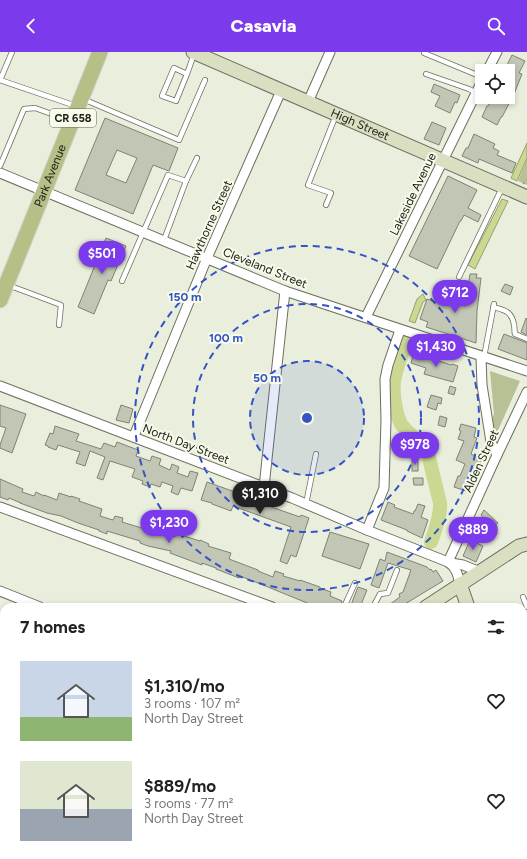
<!DOCTYPE html>
<meta charset="utf-8">
<style>
body{margin:0;font-family:Figtree,sans-serif;background:#f2f2f2;color:#222;height:100vh;display:flex;flex-direction:column;font-size:15px;white-space:nowrap}
*{box-sizing:border-box;margin:0}
p{font-size:13px;color:#767676}
.icon{flex:none;width:22px;height:22px;fill:none;stroke:currentColor;stroke-width:2;stroke-linecap:round;stroke-linejoin:round}
.map{position:relative;flex:1;overflow:hidden}
.sheet{position:absolute;left:0px;top:551px;width:527px;height:256px;display:flex;flex-direction:column;background:#fff;border-radius:12px 12px 0 0;box-shadow:0 2px 6px #0003}
.sheet>*{flex:none}
.buttons{position:absolute;left:475px;top:12px;display:grid;gap:8px}
.buttons a{display:grid;place-items:center;width:40px;height:40px;border-radius:0px;background:#fff;box-shadow:0 2px 6px #0003;font-size:20px}
.price{position:absolute;translate:-50% -34px;padding:0 9px;border-radius:14px;background:#7c3aed;color:#fff;font-size:13px;line-height:26px;filter:drop-shadow(0 1px 2px #0008)}
.price::after{content:'';position:absolute;left:50%;top:24px;width:12px;height:9px;margin-left:-6px;background:inherit;clip-path:polygon(0 0,100% 0,50% 100%)}
.price.selected{background:#222;color:#fff}
ul{padding:0;list-style:none}
li{display:flex;align-items:center;gap:12px;height:100px;padding:0 20px}
li span{display:grid;place-items:center;flex:none;width:112px;height:80px;border-radius:0px;color:#555}
li>.icon{margin-inline-start:auto}
span .icon{width:48px;height:48px;fill:#fffc;stroke-width:1}
li b{font-size:17px}
h2{display:flex;justify-content:space-between;align-items:center;height:48px;padding:0 20px;font-size:17px}
header{display:flex;justify-content:space-between;align-items:center;height:52px;padding:0 20px;background:#7c3aed;color:#fff;font-size:18px;font-weight:800}
.map>svg:first-child{display:block}
.green{fill:#b8c195}
.water{fill:#cad891;stroke:#97a16e}
.lines{fill:none;stroke-linecap:round;stroke-linejoin:round}
.river{stroke:#cad891;stroke-width:14}
.building{fill:#c2c6b5;stroke:#7f8373;fill-rule:evenodd}
.lane-casing{stroke:#6c6f60;stroke-width:6}
.street-casing{stroke:#6c6f60;stroke-width:11}
.secondary-casing{stroke:#6c6f60;stroke-width:15}
.primary-casing{stroke:#d2d3d1;stroke-width:17}
.path{stroke:#95988b;stroke-width:1.5;stroke-dasharray:2 3;stroke-linecap:butt}
.lane{stroke:#fff;stroke-width:4.5}
.street{stroke:#fff;stroke-width:9}
.secondary{stroke:#dadfc2;stroke-width:13}
.primary{stroke:#b6bf85;stroke-width:15}
.ring{fill:none;stroke:#3453c4;stroke-width:2;stroke-dasharray:7 5}
.labels{text-anchor:middle;dominant-baseline:central;stroke-width:4;stroke-linejoin:round;paint-order:stroke}
.shield{fill:#f7fbe9;stroke:#606259;stroke-width:1}
.shield-label{font-size:11px;font-weight:bold;fill:#20211b}
.street-label{font-size:12px;fill:#20211b;stroke:#f7fbe9}
.centre{fill:#3453c4;stroke:#f7fbe9;stroke-width:2}
.ring-label{font-size:12px;text-anchor:middle;font-weight:bold;fill:#3453c4;stroke:#f7fbe9;stroke-width:4;stroke-linejoin:round;paint-order:stroke}
</style>
<header><svg class="icon" aria-label="back" viewBox="0 0 24 24"><path d="M15 5l-7 7 7 7"/></svg>Casavia<svg class="icon" aria-label="search" viewBox="0 0 24 24"><circle cx="10" cy="10" r="6"/><path d="M15 15l6 6"/></svg></header>
<div class="map">
<svg width="527" height="807" viewBox="0 0 527 807">
<rect width="100%" height="100%" fill="#eaeedc"/>
<g class="green">
<polygon points="527,107 527,133 518,129"/>
<polygon points="490,319 520,329 495,385 492,368 494,362"/>
</g>
<g class="water">
<polygon points="527,91 527,106 517,129 511,126"/>
<polygon points="502,147 508,149 475,217 468,213"/>
<polygon points="423,242 426,248 423,250 415,271 409,269 417,247"/>
</g>
<g class="lines">
<g class="river">
<path d="M406,290C402,303 396,316 394,329C393,336 394,344 395,351C396,358 398,366 401,372C409,383 422,390 428,402L440,451C441,464 435,478 431,490"/>
<polyline points="488,803 490,807"/>
</g>
</g>
<g class="building">
<polygon points="512,3 525,9 519,21 522,22 514,42 502,65 501,65 497,73 482,65 487,54 488,54 493,45 498,45 508,50 508,19 504,19"/>
<polygon points="434,32 460,43 457,51 455,50 450,61 435,54 440,44 431,40"/>
<path d="M105,66L178,96L169,119L153,113L133,162L75,138ZM117,98L137,106L126,131L106,123Z"/>
<polygon points="432,70 446,76 439,93 424,87"/>
<polygon points="474,82 495,92 493,96 499,99 497,103 516,111 512,121 479,107 478,111 462,104 466,96 468,96"/>
<polygon points="448,124 477,138 468,156 481,163 478,170 464,163 461,169 460,169 437,217 409,204"/>
<polygon points="106,186 126,194 111,229 108,228 94,262 78,255"/>
<polygon points="470,222 477,222 476,226 481,226 477,259 476,291 426,275 428,270 420,267 427,247 435,250 436,246 465,254"/>
<polygon points="505,232 513,235 510,243 501,239"/>
<polygon points="526,266 527,267 527,283 521,280"/>
<polygon points="504,282 527,291 527,308 498,297"/>
<polygon points="414,301 451,313 452,312 458,314 453,330 424,322 426,316 411,311"/>
<polygon points="450,334 456,336 454,343 448,341"/>
<polygon points="431,343 442,346 441,352 438,351 436,358 427,355"/>
<polygon points="0,353 26,362 12,401 0,396 0,393 6,376 0,374"/>
<polygon points="121,353 133,357 129,371 116,368"/>
<polygon points="440,364 447,366 445,375 438,373"/>
<polygon points="461,372 476,376 474,385 477,386 471,402 482,407 479,414 477,414 472,427 470,426 466,439 454,435 458,424 460,424 465,412 456,408 464,389 458,387 461,379 459,378"/>
<polygon points="55,374 79,382 76,389 101,397 104,391 115,395 117,390 138,398 136,404 150,409 152,404 161,407 159,413 170,418 172,412 179,415 177,421 188,425 190,419 198,421 192,439 181,436 178,443 171,440 173,434 162,430 160,435 151,432 150,435 142,432 143,429 132,425 135,417 110,409 103,428 97,426 105,405 90,399 85,414 76,411 80,400 58,393 56,398 48,395 48,394 45,393 50,381 53,382"/>
<rect x="412" y="408" width="6" height="11"/>
<polygon points="413,426 423,426 423,433 414,433"/>
<polygon points="0,427 23,437 22,440 34,444 36,440 44,444 44,443 57,448 59,441 71,445 71,444 80,447 79,449 102,457 100,464 113,468 115,464 123,466 122,470 155,480 155,477 163,479 163,481 175,485 177,480 185,482 184,484 200,489 200,488 209,492 208,494 231,501 229,507 258,518 258,519 273,525 275,519 284,522 283,524 300,529 300,528 320,535 320,536 331,540 330,544 342,549 340,555 317,555 258,531 240,524 239,526 216,517 216,516 202,511 202,513 170,501 171,499 148,494 140,491 140,489 107,479 107,482 99,479 99,478 78,471 61,464 47,461 20,451 21,451 9,446 8,448 0,445"/>
<polygon points="207,430 238,441 237,443 300,465 301,463 309,466 296,505 291,503 287,512 280,509 291,475 233,454 231,459 212,452 212,451 201,448"/>
<polygon points="388,450 395,453 394,455 413,462 414,459 415,459 418,452 425,454 421,465 428,468 422,486 407,479 407,478 381,468"/>
<polygon points="484,458 498,471 491,476 481,463"/>
<polygon points="330,480 369,492 360,517 322,504"/>
<polygon points="470,488 483,494 476,510 463,504"/>
<polygon points="387,500 427,515 430,518 431,517 433,520 436,518 443,529 400,555 386,555 400,545 399,542 403,540 411,518 388,511 379,536 371,533 380,507 385,509"/>
<polygon points="358,535 367,538 360,555 348,555 349,552 351,553"/>
</g>
<g class="lines">
<g class="lane-casing">
<g id="lane">
<polyline points="424,1 482,25"/>
<polyline points="187,22 176,49 162,44 174,16 187,22 194,2"/>
<polyline points="426,22 469,37 476,41"/>
<polyline points="0,28 76,54"/>
<polyline points="0,28 12,0"/>
<polyline points="83,47 179,88 205,28"/>
<polyline points="0,114 24,57 35,56 71,69"/>
<polyline points="326,153 331,141 308,133 336,63"/>
<polyline points="164,188 186,129 197,106"/>
<polyline points="459,225 502,136"/>
<polyline points="122,229 168,123 186,129"/>
<polyline points="8,233 61,253 59,273"/>
<path d="M493,255C504,258 512,259 514,273C515,276 514,279 515,282L527,287"/>
<polyline points="484,305 494,252"/>
<polyline points="306,452 316,402"/>
<polyline points="523,545 527,555"/>
<polyline points="344,555 355,531"/>
<polyline points="373,555 380,542 388,541 397,518"/>
<polyline points="523,626 527,625"/>
<polyline points="523,690 527,688"/>
<polyline points="523,731 527,734"/>
<polyline points="18,803 19,807"/>
<polyline points="468,803 469,807"/>
<polyline points="174,807 175,803"/>
<polyline points="378,807 395,806"/>
</g>
</g>
<g class="street-casing">
<g id="street">
<polyline points="487,19 497,0"/>
<polyline points="308,50 330,0"/>
<polyline points="0,121 285,239 527,319"/>
<polyline points="366,265 482,29"/>
<polyline points="481,305 482,333 491,390 497,403"/>
<path d="M0,334L292,446L367,478L448,510C456,515 458,523 460,532"/>
<polyline points="134,384 207,206 281,39"/>
<polyline points="264,435 285,239"/>
<polyline points="0,455 272,555"/>
<polyline points="367,478 384,436 386,368 385,327 388,313 400,278"/>
<polyline points="448,510 497,403 527,340"/>
<polyline points="451,511 463,513 480,520"/>
<polyline points="0,539 40,555"/>
<polyline points="0,649 4,651"/>
<polyline points="98,803 98,807"/>
</g>
</g>
<g class="secondary-casing">
<g id="secondary">
<path id="s1" d="M193,0L527,145"/>
<polyline points="460,532 468,555"/>
<polyline points="426,555 519,494 527,492"/>
<polyline points="523,671 527,680"/>
<polyline points="523,718 527,722"/>
<polyline points="523,784 527,783"/>
<polyline points="0,785 4,783"/>
<polyline points="188,803 201,807"/>
<polyline points="445,807 458,803"/>
</g>
</g>
<g class="primary-casing">
<g id="primary">
<path id="s2" d="M0,248L100,0"/>
</g>
</g>
<polyline class="path" points="523,132 527,128"/>
<use href="#lane" class="lane"/>
<use href="#street" class="street"/>
<use href="#secondary" class="secondary"/>
<use href="#primary" class="primary"/>
</g>
<circle cx="307" cy="366" r="57" fill="#3453c4" fill-opacity=".12"/>
<g class="ring">
<circle cx="307" cy="366" r="57"/>
<circle cx="307" cy="366" r="114"/>
<circle cx="307" cy="366" r="172"/>
</g>
<g class="labels">
<rect class="shield" x="50" y="57" width="46" height="18" rx="3"/>
<g class="shield-label">
<text x="73" y="66">CR 658</text>
</g>
<g class="street-label">
<text stroke="none"><textPath href="#s1" startOffset="182">High Street</textPath></text>
<text stroke="none"><textPath href="#s2" startOffset="134">Park Avenue</textPath></text>
<text transform="translate(413 142) rotate(-64)">Lakeside Avenue</text>
<text transform="translate(209 173) rotate(-66)">Hawthorne Street</text>
<text transform="translate(265 216) rotate(22)">Cleveland Street</text>
<text transform="translate(186 392) rotate(21)">North Day Street</text>
<text transform="translate(481 409) rotate(-65)">Alden Street</text>
</g>
</g>
<circle cx="307" cy="366" r="6" class="centre"/>
<g class="ring-label">
<text x="185" y="249">150 m</text>
<text x="226" y="290">100 m</text>
<text x="267" y="330">50 m</text>
</g>
</svg>
<div class="buttons">
<a><svg class="icon" aria-label="locate" viewBox="0 0 24 24"><circle cx="12" cy="12" r="6"/><path d="M12 2v4M12 18v4M2 12h4M18 12h4"/></svg></a>
</div>
<b class="price" style="left:102px;top:223px">$501</b>
<b class="price" style="left:455px;top:262px">$712</b>
<b class="price" style="left:436px;top:316px">$1,430</b>
<b class="price" style="left:415px;top:414px">$978</b>
<b class="price selected" style="left:260px;top:463px">$1,310</b>
<b class="price" style="left:169px;top:492px">$1,230</b>
<b class="price" style="left:473px;top:499px">$889</b>
<section class="sheet">
<h2>7 homes<svg class="icon" aria-label="filters" viewBox="0 0 24 24"><path d="M4 7h16M4 17h16"/><circle cx="9" cy="7" r="2"/><circle cx="15" cy="17" r="2"/></svg></h2>
<ul>
<li><span style="background:linear-gradient(#c9d6e8 70%,#8fb573 0)"><svg class="icon" aria-label="home" viewBox="0 0 24 24"><path d="M3 11l9-7 9 7M6 9v11h12V9"/></svg></span><div><b>$1,310/mo</b><p>3 rooms · 107 m²</p><p>North Day Street</p></div><svg class="icon" aria-label="heart" viewBox="0 0 24 24"><path d="M12 20l-8-8c-3-5 5-10 8-4 3-6 11-1 8 4z"/></svg></li>
<li><span style="background:linear-gradient(#dfe7d0 60%,#9aa5b1 0)"><svg class="icon" aria-label="home" viewBox="0 0 24 24"><path d="M3 11l9-7 9 7M6 9v11h12V9"/></svg></span><div><b>$889/mo</b><p>3 rooms · 77 m²</p><p>North Day Street</p></div><svg class="icon" aria-label="heart" viewBox="0 0 24 24"><path d="M12 20l-8-8c-3-5 5-10 8-4 3-6 11-1 8 4z"/></svg></li>
</ul>
</section>
</div>
